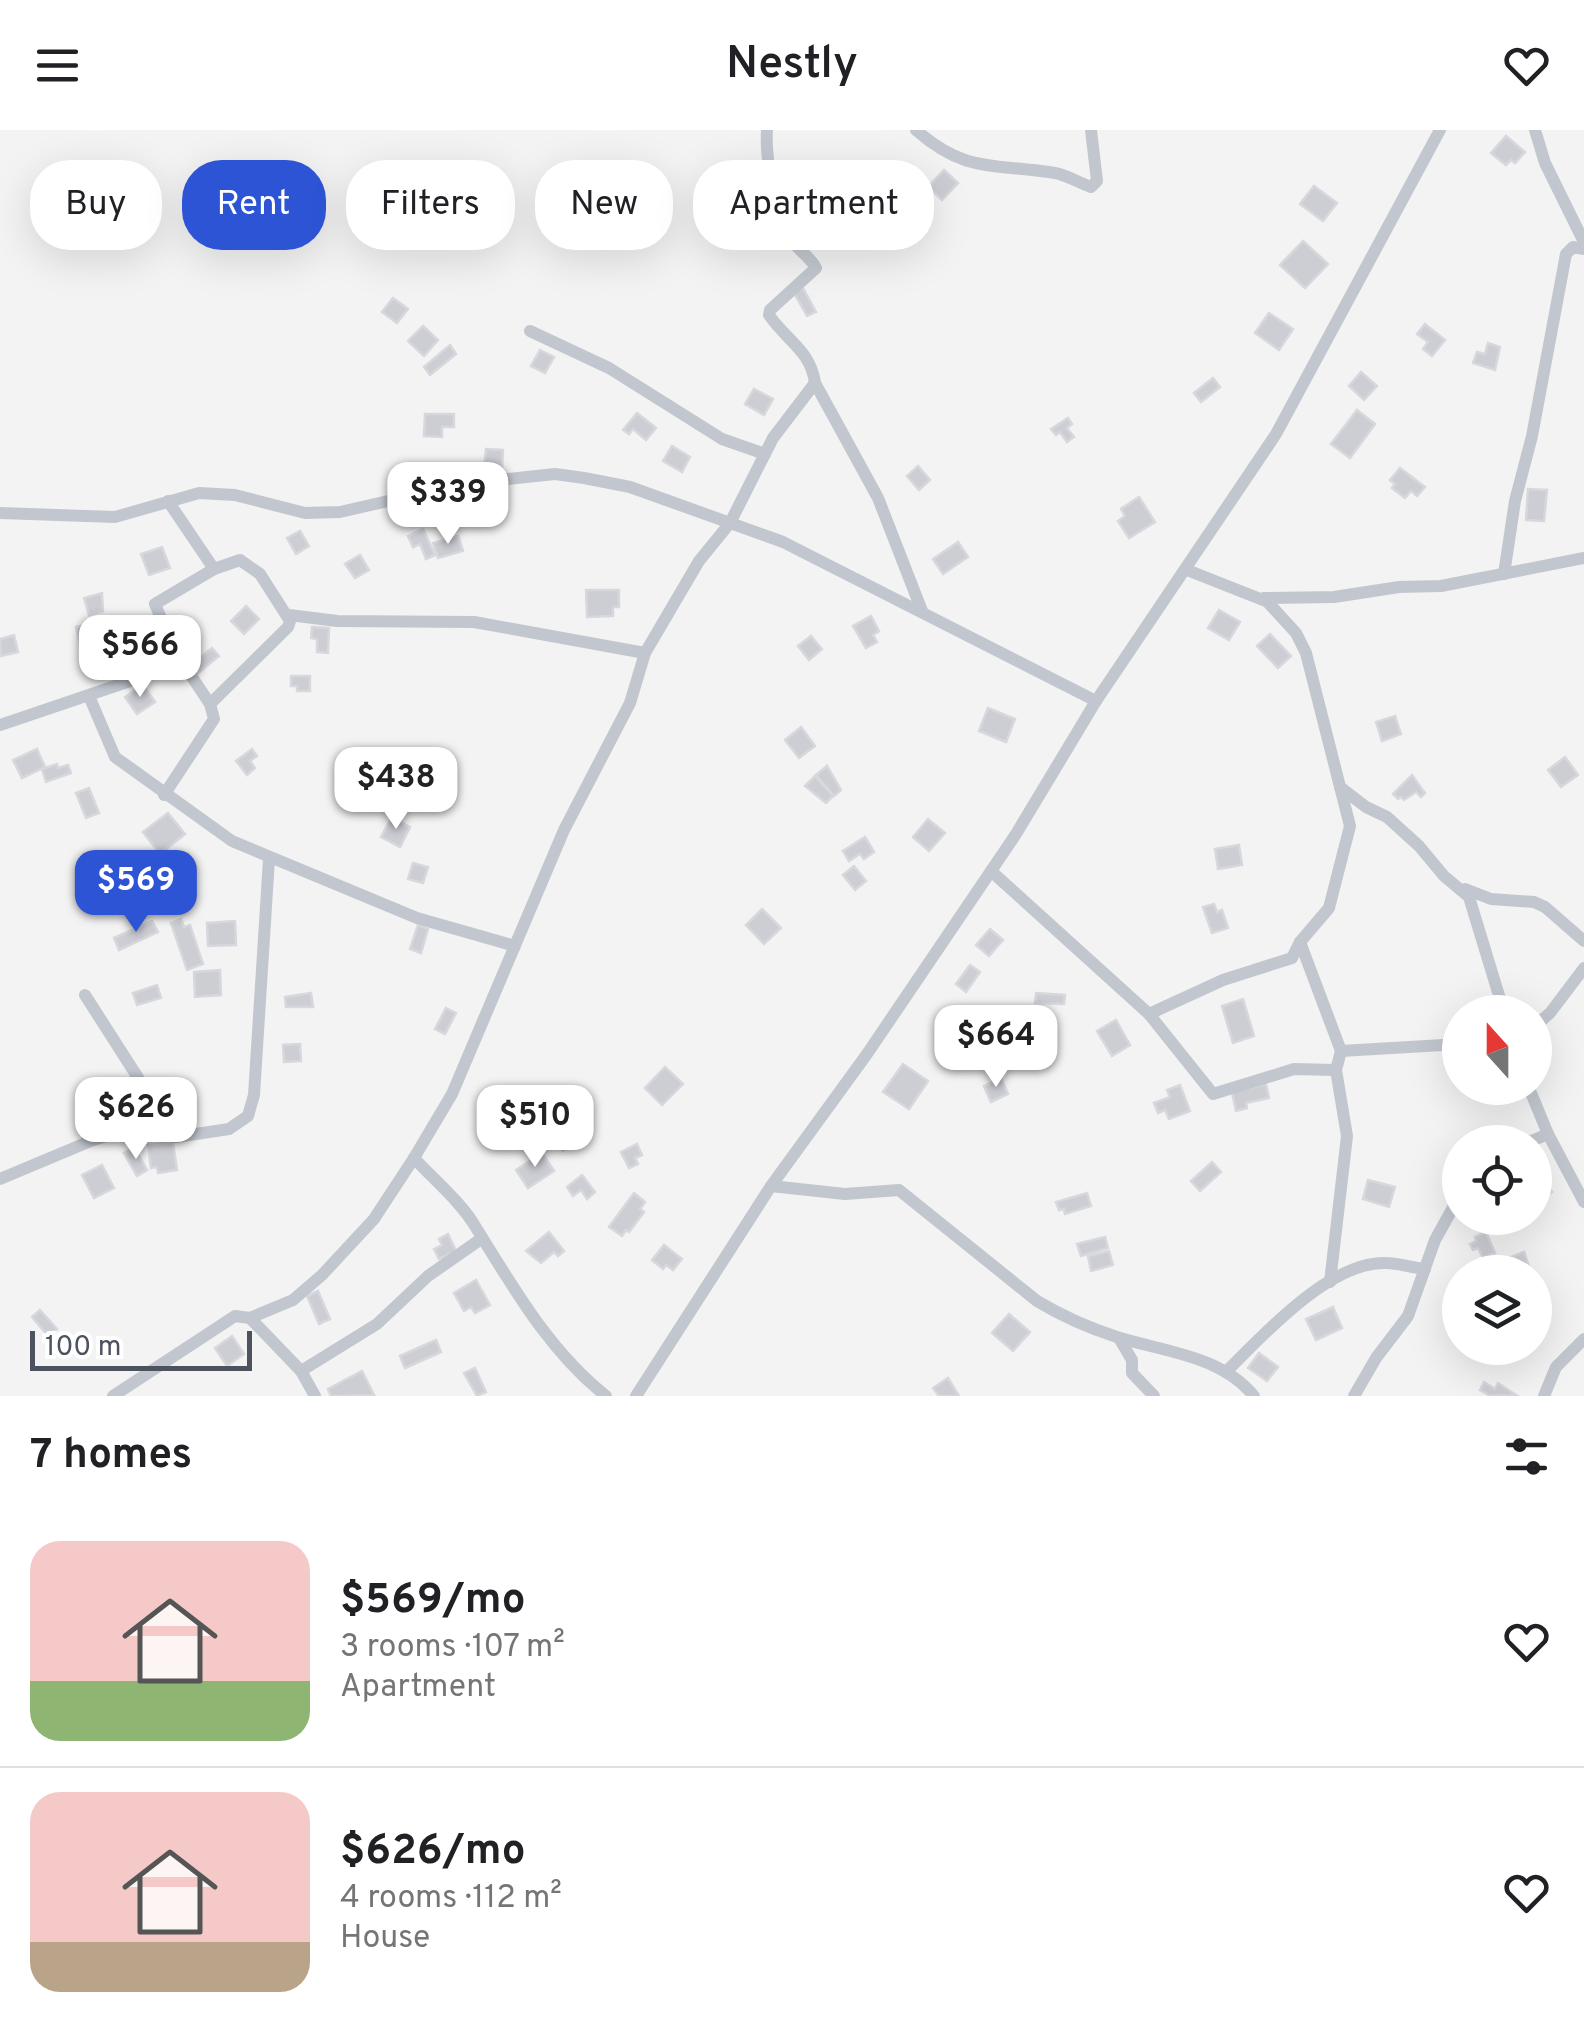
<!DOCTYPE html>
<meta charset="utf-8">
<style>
body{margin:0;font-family:Overpass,sans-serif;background:#f6f6f6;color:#202124;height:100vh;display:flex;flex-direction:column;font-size:38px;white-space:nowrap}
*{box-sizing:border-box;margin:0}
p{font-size:32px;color:#757577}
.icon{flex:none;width:55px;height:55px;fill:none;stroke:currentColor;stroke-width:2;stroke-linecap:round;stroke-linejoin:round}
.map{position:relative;height:1266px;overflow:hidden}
.sheet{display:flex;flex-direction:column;background:#fff;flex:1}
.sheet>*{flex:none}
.guide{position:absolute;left:30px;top:30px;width:1000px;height:90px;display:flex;gap:20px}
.needle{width:65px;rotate:339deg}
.buttons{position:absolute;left:1442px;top:865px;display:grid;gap:20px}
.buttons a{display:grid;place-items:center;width:110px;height:110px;border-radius:50%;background:#fff;box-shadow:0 10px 40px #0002;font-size:50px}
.scale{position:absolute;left:30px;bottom:25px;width:222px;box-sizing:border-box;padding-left:10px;border:5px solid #4c525e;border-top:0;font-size:28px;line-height:35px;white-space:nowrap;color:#4c525e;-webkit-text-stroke:8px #fff;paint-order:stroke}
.price{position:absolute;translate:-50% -85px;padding:0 22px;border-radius:20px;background:#fff;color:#222;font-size:32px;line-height:65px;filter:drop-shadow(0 2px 5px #0008)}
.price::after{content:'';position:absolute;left:50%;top:60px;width:30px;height:22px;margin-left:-15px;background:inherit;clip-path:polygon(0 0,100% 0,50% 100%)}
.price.on{background:#2c54d5;color:#fff}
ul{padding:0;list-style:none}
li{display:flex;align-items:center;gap:30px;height:250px;padding:0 30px}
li+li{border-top:2px solid #e0e0e0}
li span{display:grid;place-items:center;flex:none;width:280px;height:200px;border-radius:30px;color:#555}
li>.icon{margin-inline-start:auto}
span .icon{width:120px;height:120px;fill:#fffc;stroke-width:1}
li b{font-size:42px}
h2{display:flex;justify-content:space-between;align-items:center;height:120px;padding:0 30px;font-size:42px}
.pill{padding:0 35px;border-radius:40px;background:#fff;box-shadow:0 10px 40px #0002;font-size:35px;line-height:90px}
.pill.on{background:#2c54d5;color:#fff}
header{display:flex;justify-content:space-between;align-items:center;height:130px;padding:0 30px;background:#fff;font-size:45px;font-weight:600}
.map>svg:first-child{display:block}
.building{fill:#cdced4;stroke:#d7d8dd;stroke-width:2.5}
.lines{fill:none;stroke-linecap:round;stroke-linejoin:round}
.street{stroke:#c2c7cf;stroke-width:12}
</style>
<header><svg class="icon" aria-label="menu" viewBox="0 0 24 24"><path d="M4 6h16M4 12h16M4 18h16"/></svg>Nestly<svg class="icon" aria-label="heart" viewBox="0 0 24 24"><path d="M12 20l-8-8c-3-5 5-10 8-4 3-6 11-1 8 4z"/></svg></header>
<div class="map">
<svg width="1584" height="1266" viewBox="0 0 1584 1266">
<rect width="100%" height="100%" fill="#f4f3f3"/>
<g class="building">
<polygon points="1506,6 1525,22 1515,33 1511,30 1506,35 1491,23"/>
<polygon points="944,40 958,53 942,70 928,57"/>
<polygon points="1314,56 1337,73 1323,91 1300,74"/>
<polygon points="836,68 846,81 830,93 820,80"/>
<polygon points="1303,111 1328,134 1305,158 1280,135"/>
<polygon points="803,158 816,182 807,186 794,163"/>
<polygon points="393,168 408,179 397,193 382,182"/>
<polygon points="1269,183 1293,199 1279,220 1255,203"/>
<polygon points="1425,194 1445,210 1432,226 1423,219 1428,212 1417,204"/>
<polygon points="423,196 438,210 424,226 408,211"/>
<polygon points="1488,213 1500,217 1495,240 1473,233 1477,222 1485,224"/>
<polygon points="450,215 456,224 430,245 424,237"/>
<polygon points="540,220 554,227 545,243 531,236"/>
<polygon points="1361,242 1377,256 1364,270 1349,256"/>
<polygon points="1213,248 1220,257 1201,272 1194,263"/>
<polygon points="754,259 773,269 764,285 745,274"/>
<polygon points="1357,280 1375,294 1350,328 1331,314"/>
<polygon points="637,283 656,298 646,310 633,299 629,304 623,300"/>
<polygon points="425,284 454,284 454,297 442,297 442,307 424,306"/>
<polygon points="1068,288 1072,294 1067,298 1074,307 1067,312 1060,302 1056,305 1051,299"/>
<polygon points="672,316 690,327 682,342 663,331"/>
<polygon points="486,319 503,320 502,338 484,337"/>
<polygon points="918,336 930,350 919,360 907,346"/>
<polygon points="1400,338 1425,357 1417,366 1411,361 1405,368 1392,358 1395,354 1390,350"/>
<polygon points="1528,359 1547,360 1544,391 1526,390"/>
<polygon points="1139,367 1155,392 1129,408 1118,391 1125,386 1121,379"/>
<polygon points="423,399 435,425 426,429 420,414 413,417 408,406"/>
<polygon points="300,401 309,416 296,424 287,408"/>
<polygon points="458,406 463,421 438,428 433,413"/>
<polygon points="958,412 968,427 943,444 933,429"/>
<polygon points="162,417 170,438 149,445 141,424"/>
<polygon points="360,425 369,440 355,448 345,434"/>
<polygon points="586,460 619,460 619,477 613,477 613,486 587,487"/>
<polygon points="102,463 103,481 89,485 84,468"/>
<polygon points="246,476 259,489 244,504 231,491"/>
<polygon points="1219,480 1240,492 1229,510 1208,498"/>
<polygon points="871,486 879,501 873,505 877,512 866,518 853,496"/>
<polygon points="95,493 101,517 82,521 76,497"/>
<polygon points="312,497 329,498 328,523 317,522 317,509 311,508"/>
<polygon points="1270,504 1291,526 1278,538 1257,516"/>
<polygon points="14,505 18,522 1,526 0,509"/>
<polygon points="811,506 822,519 809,530 798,516"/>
<polygon points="212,518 219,526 198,543 191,535"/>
<polygon points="291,546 310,546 310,561 297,561 297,556 291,556"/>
<polygon points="143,555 155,572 137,584 125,567"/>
<polygon points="988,578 1015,589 1006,612 979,601"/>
<polygon points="1395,586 1401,604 1382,611 1376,592"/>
<polygon points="801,597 815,616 799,628 785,610"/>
<polygon points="37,619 45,637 22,648 13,630"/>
<polygon points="252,619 257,626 250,631 255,638 247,645 236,631"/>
<polygon points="1565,627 1578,645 1561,657 1548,640"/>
<polygon points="57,634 58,638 68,635 71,643 46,652 42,639"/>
<polygon points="827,636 841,660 834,666 816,645"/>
<polygon points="1412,645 1425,663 1421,667 1416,662 1404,670 1401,667 1398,669 1393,664"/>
<polygon points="815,646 833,666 826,673 805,656"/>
<polygon points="89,658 99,683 86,688 76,663"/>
<polygon points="168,683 185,704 160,724 143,702"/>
<polygon points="392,687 410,697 400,717 381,707"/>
<polygon points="928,689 945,703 929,721 913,707"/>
<polygon points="865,707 874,722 864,729 860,724 849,731 843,721"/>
<polygon points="1239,715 1242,735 1218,739 1215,719"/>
<polygon points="413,733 428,737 423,753 408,749"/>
<polygon points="854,736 866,751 855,760 843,745"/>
<polygon points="1214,774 1217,782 1222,780 1228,798 1212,803 1203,777"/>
<polygon points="762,779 781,798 764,814 746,795"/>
<polygon points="181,789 184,797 190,795 203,834 187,840 171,793"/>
<polygon points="152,791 158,802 119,820 114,808"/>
<polygon points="235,791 236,815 208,816 207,793"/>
<polygon points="418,795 428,799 421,823 410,819"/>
<polygon points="990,799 1003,810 989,826 976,815"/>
<polygon points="970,835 980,842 966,862 956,854"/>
<polygon points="220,840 221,865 195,867 194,842"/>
<polygon points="157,855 161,868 137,875 133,863"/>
<polygon points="311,863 313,877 286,877 285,867"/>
<polygon points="1036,863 1065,865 1064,874 1035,873"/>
<polygon points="1243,869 1254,906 1233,913 1222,876"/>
<polygon points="446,878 456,883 445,904 435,899"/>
<polygon points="1116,890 1130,915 1112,926 1097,901"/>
<polygon points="300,914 301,931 284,932 283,915"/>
<polygon points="903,934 928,951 909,979 883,962"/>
<polygon points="665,937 683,954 662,975 645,958"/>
<polygon points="1001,948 1008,964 991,972 984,956"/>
<polygon points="1266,954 1269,968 1246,973 1247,978 1236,981 1232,962"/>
<polygon points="1180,955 1190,981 1169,989 1165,980 1158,983 1154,973 1170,967 1167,960"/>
<polygon points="567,986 583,1008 563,1021 548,999"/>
<polygon points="173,1012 177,1040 158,1043 157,1037 151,1038 148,1015"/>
<polygon points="637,1014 642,1025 635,1028 638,1034 629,1038 621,1022"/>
<polygon points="134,1017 147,1040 137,1046 124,1023"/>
<polygon points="542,1023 554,1041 528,1058 516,1040"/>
<polygon points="1212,1032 1221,1042 1200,1061 1191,1051"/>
<polygon points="102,1035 114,1058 94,1068 82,1045"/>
<polygon points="1539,1044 1552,1062 1539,1070 1535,1065 1535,1047"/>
<polygon points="582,1045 595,1062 587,1069 581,1060 573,1066 567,1057"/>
<polygon points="1368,1050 1395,1057 1389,1077 1363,1069"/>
<polygon points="634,1063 645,1072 640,1079 644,1082 629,1102 626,1100 622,1106 609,1097"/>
<polygon points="1087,1063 1091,1076 1065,1084 1064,1079 1059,1080 1056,1072"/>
<polygon points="549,1102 564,1121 558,1126 554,1122 541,1133 526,1121"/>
<polygon points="1486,1102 1495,1123 1483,1128 1478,1118 1473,1120 1470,1114 1476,1111 1475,1107"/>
<polygon points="448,1104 456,1121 439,1129 434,1119 442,1115 439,1109"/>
<polygon points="1105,1107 1108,1118 1081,1126 1077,1114"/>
<polygon points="664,1115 682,1129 673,1140 666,1135 663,1139 652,1130"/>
<polygon points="1109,1121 1113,1135 1091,1141 1088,1126"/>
<polygon points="1524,1122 1531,1142 1514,1142 1509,1128"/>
<polygon points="476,1150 490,1175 475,1183 471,1177 464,1181 454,1163"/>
<polygon points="318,1161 330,1189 319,1194 307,1166"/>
<polygon points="1333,1177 1342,1198 1316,1210 1306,1189"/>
<polygon points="40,1180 57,1199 48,1206 32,1187"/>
<polygon points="1009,1184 1030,1202 1013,1221 992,1203"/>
<polygon points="232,1206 244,1224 227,1236 215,1218"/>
<polygon points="436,1210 441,1222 405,1238 400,1226"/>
<polygon points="1259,1223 1278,1237 1267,1251 1248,1238"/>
<polygon points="475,1238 486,1262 477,1266 464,1243"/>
<polygon points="362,1241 374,1265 331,1266 328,1259"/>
<polygon points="948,1248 959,1266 939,1266 933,1258"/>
<polygon points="1484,1252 1495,1259 1498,1253 1516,1265 1490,1266 1480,1260"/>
</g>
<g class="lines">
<g class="street">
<path d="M767,0C765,28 775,83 790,108C797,120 810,126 816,138L770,180L769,185C786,210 811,221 815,253L878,368L922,481"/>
<path d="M916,0C966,44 994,33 1055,43C1067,45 1079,53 1091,57L1097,51L1091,0"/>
<polyline points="1535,0 1545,33 1584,112"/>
<polyline points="530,201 609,238 722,309 765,324"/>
<polyline points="168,371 214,439 240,430 260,444 290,491 288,497 210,574"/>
<polyline points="0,383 115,387 199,363 235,365 305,383 340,382 462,354 555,344 584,348 630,357 783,412 1096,571"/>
<polyline points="1187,440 1268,472 1264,468 1334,467 1399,457 1441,456 1584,428"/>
<polyline points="1504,444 1515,371 1532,306 1566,124 1573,117 1584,119"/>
<polyline points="289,485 337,491 474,492 645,523"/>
<polyline points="89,566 115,627 232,711 417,788 515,816"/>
<polyline points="0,595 133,550 146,531 174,520"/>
<polyline points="1340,657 1366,677 1387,687 1419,716 1444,746 1469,767 1504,882"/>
<polyline points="164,665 214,589 210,574 174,520 155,474 214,439"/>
<polyline points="991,741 1149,884 1213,964 1294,939 1336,940"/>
<polyline points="1465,759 1491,769 1534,772 1545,777 1584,811"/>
<polyline points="1300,812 1341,921 1336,940 1347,1006 1330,1152"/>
<polyline points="85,865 151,968 158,1006"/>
<polyline points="1149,884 1223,850 1292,828 1300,812 1329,778 1350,696 1306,523 1296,503 1264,468"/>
<polyline points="1535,896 1550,883 1584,838"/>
<polyline points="1341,921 1460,914"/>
<polyline points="1529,958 1548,1004 1584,1072"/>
<polyline points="1529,1012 1548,1004"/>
<path d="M414,1028C434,1050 460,1071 475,1096C513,1157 549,1221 606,1266"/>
<polyline points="0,1049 93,1010 129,999 176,1007 229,999 248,986 254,965 269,729"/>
<path d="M771,1056L845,1064L899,1060L1037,1171C1062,1186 1089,1198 1117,1207C1165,1222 1220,1225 1254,1266"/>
<polyline points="250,1188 301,1241 315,1266"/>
<polyline points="1119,1208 1132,1230 1132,1243 1154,1266"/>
<polyline points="301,1241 377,1194 428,1146 481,1109"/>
<path d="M1227,1241C1263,1205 1330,1131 1386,1133C1399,1133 1411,1138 1425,1139"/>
<polyline points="113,1266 235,1186 250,1188 293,1170 322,1145 374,1089 414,1028 452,964 564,700 630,573 645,523 699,431 730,393 773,308 815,253"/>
<polyline points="636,1266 771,1056 867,924 1016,704 1096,571 1276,304 1440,0"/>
<polyline points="1354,1266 1376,1228 1408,1186 1435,1110 1460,1065"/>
<polyline points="1544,1266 1556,1237 1584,1209"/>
</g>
</g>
</svg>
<div class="buttons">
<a><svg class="needle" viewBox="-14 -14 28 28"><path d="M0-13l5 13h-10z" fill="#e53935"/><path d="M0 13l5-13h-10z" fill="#757577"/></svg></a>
<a><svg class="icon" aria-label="locate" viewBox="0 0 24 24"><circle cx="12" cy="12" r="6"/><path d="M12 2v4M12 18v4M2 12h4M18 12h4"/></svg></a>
<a><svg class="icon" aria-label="layers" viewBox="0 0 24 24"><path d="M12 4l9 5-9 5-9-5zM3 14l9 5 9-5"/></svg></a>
</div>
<div class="scale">100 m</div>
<b class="price" style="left:448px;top:417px">$339</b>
<b class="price" style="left:140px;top:570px">$566</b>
<b class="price" style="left:396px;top:702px">$438</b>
<b class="price on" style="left:136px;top:805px">$569</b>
<b class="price" style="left:996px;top:960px">$664</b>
<b class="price" style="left:136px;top:1032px">$626</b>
<b class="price" style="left:535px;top:1040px">$510</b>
<div class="guide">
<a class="pill">Buy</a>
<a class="pill on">Rent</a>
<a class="pill">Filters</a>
<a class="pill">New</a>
<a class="pill">Apartment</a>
</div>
</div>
<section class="sheet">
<h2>7 homes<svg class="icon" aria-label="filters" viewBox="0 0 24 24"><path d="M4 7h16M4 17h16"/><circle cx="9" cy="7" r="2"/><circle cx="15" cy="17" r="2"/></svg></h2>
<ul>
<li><span style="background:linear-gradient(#f6c9c9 70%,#8fb573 0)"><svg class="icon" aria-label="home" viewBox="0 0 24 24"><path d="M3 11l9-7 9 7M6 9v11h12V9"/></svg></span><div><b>$569/mo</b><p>3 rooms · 107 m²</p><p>Apartment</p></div><svg class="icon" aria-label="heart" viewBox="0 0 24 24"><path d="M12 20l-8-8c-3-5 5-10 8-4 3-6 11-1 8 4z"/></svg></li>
<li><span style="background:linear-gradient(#f6c9c9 75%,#b9a48a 0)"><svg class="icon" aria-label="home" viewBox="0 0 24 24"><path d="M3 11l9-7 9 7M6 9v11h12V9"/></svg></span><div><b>$626/mo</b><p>4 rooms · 112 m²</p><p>House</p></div><svg class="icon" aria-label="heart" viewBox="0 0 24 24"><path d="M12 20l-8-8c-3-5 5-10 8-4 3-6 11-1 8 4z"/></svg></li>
</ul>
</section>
